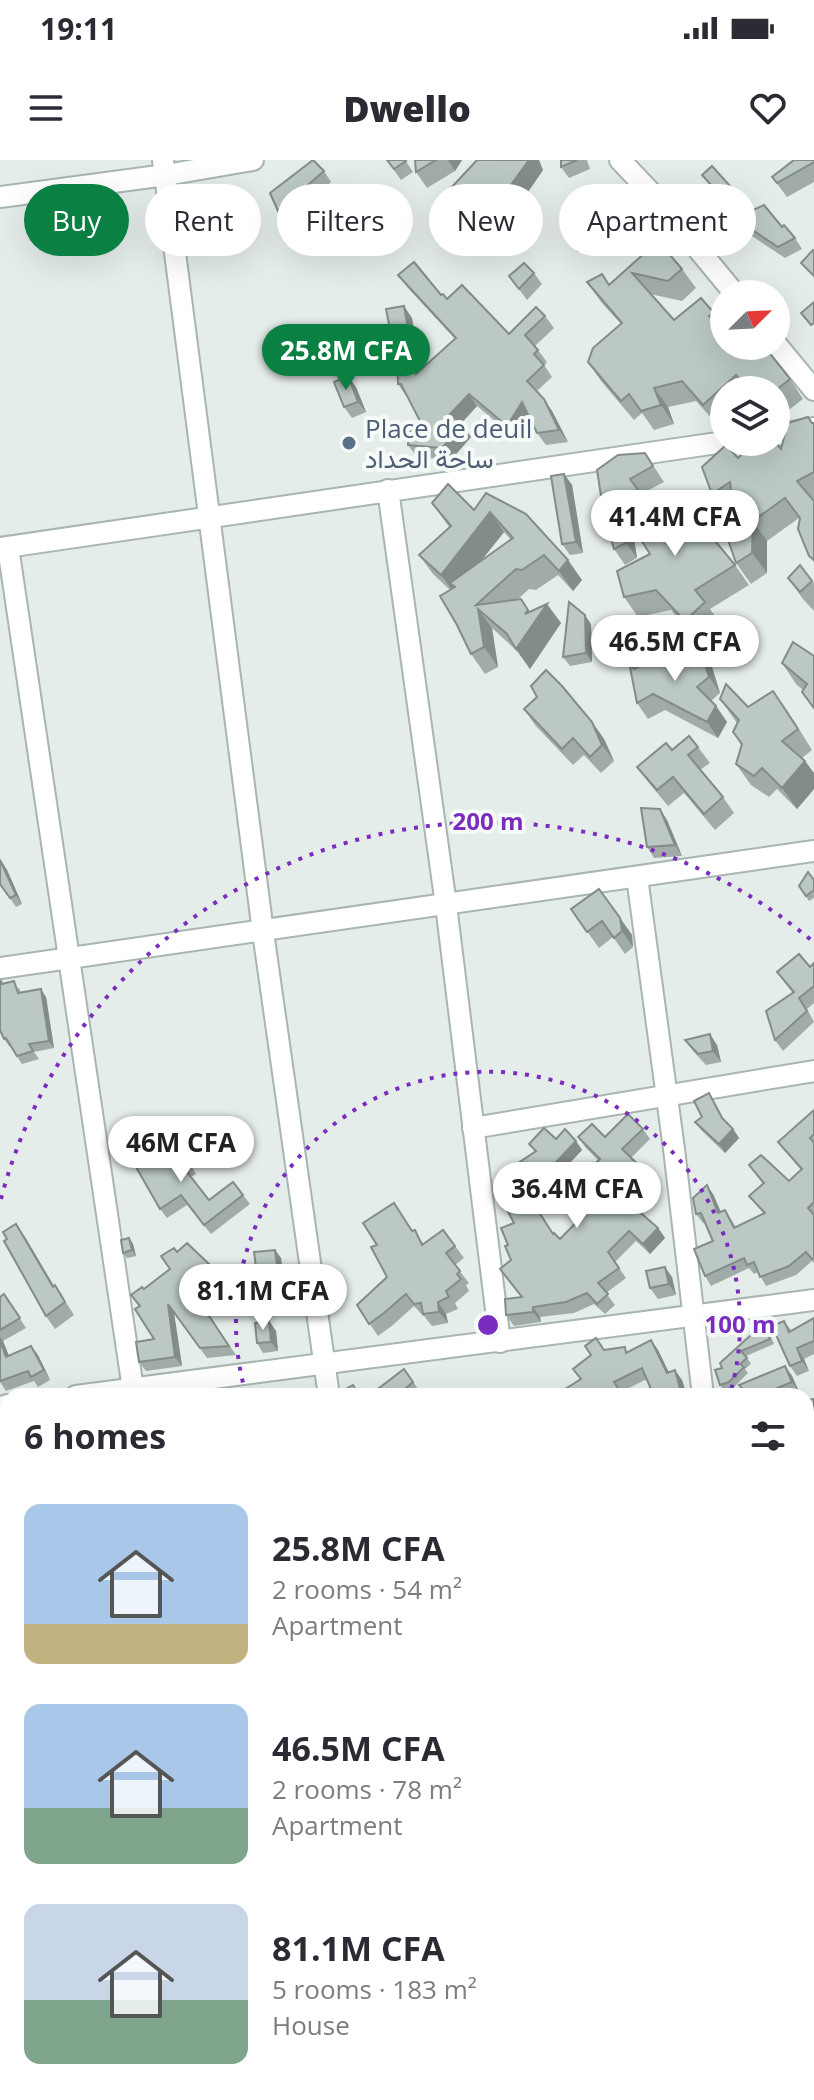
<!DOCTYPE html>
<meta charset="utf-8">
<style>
body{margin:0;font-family:"Open Sans",Vazirmatn,sans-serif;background:#f2f2f3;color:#2b2b33;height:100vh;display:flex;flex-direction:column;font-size:30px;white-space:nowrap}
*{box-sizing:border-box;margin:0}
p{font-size:26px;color:#7c7c81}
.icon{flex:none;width:44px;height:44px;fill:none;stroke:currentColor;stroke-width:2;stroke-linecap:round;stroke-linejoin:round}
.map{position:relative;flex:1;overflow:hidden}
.drawer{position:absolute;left:0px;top:1228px;width:814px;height:712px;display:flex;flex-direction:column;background:#fff;border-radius:24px 24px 0 0;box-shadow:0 8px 32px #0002}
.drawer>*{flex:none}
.hud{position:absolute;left:24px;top:24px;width:766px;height:72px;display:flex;gap:16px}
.needle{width:52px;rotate:66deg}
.fabs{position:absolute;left:710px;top:120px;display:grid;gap:16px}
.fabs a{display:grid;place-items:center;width:80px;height:80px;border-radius:50%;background:#fff;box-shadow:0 8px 32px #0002;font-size:40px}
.price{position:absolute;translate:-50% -68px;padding:0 18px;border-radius:28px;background:#fff;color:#222;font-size:26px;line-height:52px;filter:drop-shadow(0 2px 4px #0008)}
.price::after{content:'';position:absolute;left:50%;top:48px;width:24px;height:18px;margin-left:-12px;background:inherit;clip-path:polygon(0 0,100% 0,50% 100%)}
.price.active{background:#0b8043;color:#fff}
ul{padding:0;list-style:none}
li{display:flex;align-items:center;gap:24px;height:200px;padding:0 24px}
li span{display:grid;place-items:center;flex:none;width:224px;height:160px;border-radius:16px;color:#555}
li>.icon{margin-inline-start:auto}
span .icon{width:96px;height:96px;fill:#fffc;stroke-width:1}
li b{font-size:34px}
h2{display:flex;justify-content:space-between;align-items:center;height:96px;padding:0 24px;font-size:34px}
.chip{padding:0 28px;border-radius:36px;background:#fff;box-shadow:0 8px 32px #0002;font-size:28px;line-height:72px}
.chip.active{background:#0b8043;color:#fff}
.status{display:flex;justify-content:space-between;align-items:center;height:56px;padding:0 40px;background:#fff;direction:ltr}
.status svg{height:22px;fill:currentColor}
header{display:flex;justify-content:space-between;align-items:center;height:104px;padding:0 24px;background:#fff;font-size:36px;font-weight:800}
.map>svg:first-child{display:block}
.water{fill:#93bccc}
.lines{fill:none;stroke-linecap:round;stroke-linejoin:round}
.street-casing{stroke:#a8b5b2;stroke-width:24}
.street{stroke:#fff;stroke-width:20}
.wall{fill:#a1aca9;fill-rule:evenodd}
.shaded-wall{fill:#838c89}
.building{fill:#bbc8c4;stroke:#838c89;stroke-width:2}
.ring{fill:none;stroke:#7b2cbf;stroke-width:4;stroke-dasharray:4 8}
.service-dot{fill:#5c6f8a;stroke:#f6faf8;stroke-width:3}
.labels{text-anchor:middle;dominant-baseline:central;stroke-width:8;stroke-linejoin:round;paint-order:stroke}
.service-label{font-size:26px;fill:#4e5e75;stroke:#f6faf8;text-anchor:start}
.centre{fill:#7b2cbf;stroke:#f6faf8;stroke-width:4}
.ring-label{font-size:24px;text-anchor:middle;font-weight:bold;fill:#7b2cbf;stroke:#f6faf8;stroke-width:8;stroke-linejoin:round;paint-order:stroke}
</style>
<div class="status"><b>19:11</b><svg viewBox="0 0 49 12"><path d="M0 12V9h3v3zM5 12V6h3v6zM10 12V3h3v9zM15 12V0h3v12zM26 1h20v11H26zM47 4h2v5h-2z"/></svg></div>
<header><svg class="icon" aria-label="menu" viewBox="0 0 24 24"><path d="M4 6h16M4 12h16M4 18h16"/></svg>Dwello<svg class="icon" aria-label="heart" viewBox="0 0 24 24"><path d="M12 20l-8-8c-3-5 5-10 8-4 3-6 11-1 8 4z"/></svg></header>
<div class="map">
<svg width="814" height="1940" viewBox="0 0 814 1940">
<rect width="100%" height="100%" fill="#e5edeb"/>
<polygon class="water" points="814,1501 814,1751 806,1737 806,1548"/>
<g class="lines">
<g class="street-casing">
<g id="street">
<polyline points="163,0 263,772 329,1236"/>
<polyline points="620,0 656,38 735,134"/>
<polyline points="0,37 166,15 253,0"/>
<polyline points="776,184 814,230"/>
<polyline points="776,275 814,268"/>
<polyline points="388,330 446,745 500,1182"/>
<polyline points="8,387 134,1236"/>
<polyline points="0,388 724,282"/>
<polyline points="637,717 674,989 703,1236"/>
<polyline points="0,808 814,691"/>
<polyline points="473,968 814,911"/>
<path d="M76,1236C322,1202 568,1173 814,1140"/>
<polyline points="0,1247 8,1245"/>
<polyline points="0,1685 8,1684"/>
<polyline points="0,1767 8,1822"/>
<polyline points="0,1916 4,1901 8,1858"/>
<polyline points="237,1932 238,1940"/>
<polyline points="600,1932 601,1940"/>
<polyline points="435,1940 435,1932"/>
</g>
</g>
<use href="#street" class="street"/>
</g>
<g class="wall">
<polygon points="387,0 405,0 413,12 401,20"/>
<polygon points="415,0 462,0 455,11 427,28 416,12"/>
<polygon points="477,0 543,10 521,42 531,63 520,74 486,40 459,69 447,58 437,43"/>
<polygon points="561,0 587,0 590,9 569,18 561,7"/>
<polygon points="814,0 814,22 787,37 772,17"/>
<polygon points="324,11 331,22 285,62 278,51"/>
<polygon points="702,15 740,37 751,51 782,67 795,78 802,89 785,98 749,74 741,64 733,53 734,52 709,24"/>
<polygon points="585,49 592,93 577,92 569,81"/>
<polygon points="658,81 682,109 696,128 682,141 650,134 674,160 714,153 724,168 724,186 790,219 803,239 776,260 776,230 724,230 724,258 717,264 696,241 668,247 674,264 654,270 642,253 634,260 601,221 588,202 621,164 601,142 587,122 602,114 609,124"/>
<polygon points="534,113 542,124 527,140 509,116"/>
<polygon points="398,115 441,135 509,174 545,156 554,168 535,186 547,202 544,205 552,217 537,231 552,251 568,282 546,285 537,273 529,256 515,278 477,246 461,263 471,277 451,300 417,297 408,285 422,265 408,236 406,236 398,224 397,194 394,190 412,158 421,209 455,179 407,127"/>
<polygon points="356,227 366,252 352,258 344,247"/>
<polygon points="814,263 814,402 809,396 799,358 767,381 767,413 751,424 736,403 733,350 726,355 712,334 738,298 781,289"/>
<polygon points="645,293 664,322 641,334 652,349 641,358 631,359 637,398 625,405 614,389 604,355"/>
<polygon points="564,314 572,325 583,393 570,395 562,384"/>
<path d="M486,333L582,420L573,431L558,415L536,430L529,429L517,440L529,452L561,463L530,509L517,491L492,468L498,507L485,514L471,494L450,430L433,414L419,395L450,368L432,343L474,350ZM504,372L511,380L481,401Z"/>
<polygon points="735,405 749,425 710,449 720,463 699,482 671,450 638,457 624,437"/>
<polygon points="800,405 814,423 814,451 803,439 788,418"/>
<polygon points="591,464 592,502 570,506 563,497"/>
<polygon points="814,496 814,549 802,532 803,530 796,524 782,503"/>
<polygon points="712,507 720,533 711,541 716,546 727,562 718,578 665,550 648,559 637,543 634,509"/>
<polygon points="773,531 812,590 802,598 814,613 814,629 797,649 777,629 769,637 751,625 736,604 741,585 733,572 737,563 720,539 748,547"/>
<polygon points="524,549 592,562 604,579 614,601 601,613 584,595 573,605 535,565"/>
<polygon points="698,587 710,603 700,610 723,637 734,653 715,670 684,633 668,646 649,623 637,607 672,590"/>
<polygon points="660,649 667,660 682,696 654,698 647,687"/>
<polygon points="0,699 7,710 22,744 16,747 0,724"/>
<polygon points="814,720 814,738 809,741 799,726"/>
<polygon points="571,749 620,758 632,775 633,787 625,794 613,777 599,788"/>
<polygon points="814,803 814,843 807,849 814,862 783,891 775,880 792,832 777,812 810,807"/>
<polygon points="1,821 3,824 19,828 21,833 46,837 54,888 34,892 39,899 22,904 10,886 9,886 4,879"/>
<polygon points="685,880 717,885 721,902 706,905 693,891"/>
<polygon points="709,933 725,961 733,969 739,978 725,993 701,970 695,962 702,957"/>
<polygon points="814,950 814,1103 812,1101 796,1115 766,1126 758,1112 754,1114 749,1108 711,1126 705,1116 713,1081 705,1063 703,1063 696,1054 713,1034 721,1052 725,1050 736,1067 764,1054 749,1036 763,1024 749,1005 789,1021 801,1010 778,982"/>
<polygon points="643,969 650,979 631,998 649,1015 657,1025 636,1048 658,1068 665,1078 650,1094 636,1081 615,1102 626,1118 606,1133 615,1145 605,1154 594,1144 574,1153 540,1157 541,1162 514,1166 506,1155 521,1137 500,1109 511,1100 508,1085 514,1063 517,1040 510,1031 516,1022 535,992 529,984 556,979 576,981 582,990 533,1042 553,1074 560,1079 600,1038 589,1026 582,1016 598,1000 586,988 578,977 605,977"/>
<polygon points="179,986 196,1014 191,1017 209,1040 233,1022 250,1044 211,1074 187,1045 167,1058 160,1049 150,989 157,998"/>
<polygon points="394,1043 412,1071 424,1084 443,1070 464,1098 455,1105 469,1123 466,1125 469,1131 455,1143 458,1149 446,1154 448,1163 432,1166 424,1156 423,1156 414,1146 393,1165 378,1176 357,1145 387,1117 377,1085"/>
<polygon points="25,1077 54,1126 55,1125 74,1155 55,1169 46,1156"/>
<polygon points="129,1078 133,1084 136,1096 127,1098 123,1093"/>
<polygon points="275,1090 281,1098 285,1130 264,1132 258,1123"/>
<polygon points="177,1092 211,1106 217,1115 190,1136 200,1149 203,1147 236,1195 207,1198 174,1153 182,1206 146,1211 139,1202 154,1179 139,1146 131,1135 144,1129 170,1109"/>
<polygon points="672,1117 676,1135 658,1139 650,1128"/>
<polygon points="4,1134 26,1168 3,1181 9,1196 31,1186 38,1195 50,1220 38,1227 34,1221 6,1231 0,1222 0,1137"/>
<polygon points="814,1159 814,1194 804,1199 809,1211 797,1216 790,1206 784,1161 791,1170"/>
<polygon points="269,1161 276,1171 278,1191 263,1193 257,1183"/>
<polygon points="769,1172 774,1184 746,1196 751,1204 745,1209 748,1213 733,1228 724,1231 720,1225 722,1208 720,1203"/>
<polygon points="651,1180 658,1190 669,1213 682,1220 687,1236 654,1236 647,1219 621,1232 624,1236 554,1236 581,1220 573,1209 604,1190 628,1192"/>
<polygon points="785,1206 792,1216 799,1232 790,1236 747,1236 739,1225"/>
<polygon points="404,1209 421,1233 416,1236 336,1236 353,1225 359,1234 370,1234"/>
<polygon points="814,1239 814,1373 806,1372 806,1310 810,1321"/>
<polygon points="814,1858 814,1886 806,1887 806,1859"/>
</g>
<g class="shaded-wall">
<polygon points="448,0 462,0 455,11"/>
<polygon points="529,0 539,0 543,10 521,42 531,63 521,48 510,26"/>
<polygon points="476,25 486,40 459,69 448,54"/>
<polygon points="740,37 746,47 738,57 732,48"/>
<polygon points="578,39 585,49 592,93 585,83"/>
<polygon points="404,146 412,158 424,226 416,214"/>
<polygon points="348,216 356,227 366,252 358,242"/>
<polygon points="654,228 668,247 674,264 661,245"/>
<polygon points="469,234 477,246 459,266 450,254"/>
<polygon points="544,239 552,251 568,282 559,270"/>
<polygon points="522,242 531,254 515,278 507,266"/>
<polygon points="462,265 471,277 451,300 442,288"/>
<polygon points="564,314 572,325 583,393 576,382"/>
<polygon points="620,344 631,359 637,398 626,383"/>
<polygon points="490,352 504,372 457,431 450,423 457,432 455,434 441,415"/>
<polygon points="753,361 767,381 767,413 752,393"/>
<polygon points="568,400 582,420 573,431 559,411"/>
<polygon points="521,439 535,461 547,444 561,463 530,509 516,489"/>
<polygon points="478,449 492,468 498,507 484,487"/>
<polygon points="585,455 591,464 592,502 586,493"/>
<polygon points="701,491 712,507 720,533 709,517"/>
<polygon points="773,531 788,552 812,590 798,569"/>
<polygon points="716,546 727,562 718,578 707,562"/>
<polygon points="592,562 604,579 614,601 602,585"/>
<polygon points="805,601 814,613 814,629 797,649 782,628"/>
<polygon points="660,649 667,660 682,696 675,685"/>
<polygon points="0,699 7,710 22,744 16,735"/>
<polygon points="620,758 632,775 633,787 622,771"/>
<polygon points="41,829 46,837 54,888 49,881"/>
<polygon points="710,874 717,885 721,902 713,891"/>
<polygon points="733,969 739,978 725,993 719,984"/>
<polygon points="576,981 582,990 533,1042 520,1040"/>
<polygon points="649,1015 657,1025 634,1050 626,1040"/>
<polygon points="707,1025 713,1034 725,1062 718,1053"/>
<polygon points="16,1064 25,1077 62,1140 53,1127"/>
<polygon points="658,1068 665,1078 650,1094 643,1084"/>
<polygon points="129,1078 133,1084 136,1096 132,1090"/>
<polygon points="275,1090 281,1098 285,1130 279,1121"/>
<polygon points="665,1107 672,1117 676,1135 669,1124"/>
<polygon points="438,1142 446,1154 448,1163 439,1152"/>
<polygon points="168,1144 174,1153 182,1206 175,1197"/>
<polygon points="533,1147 540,1157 541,1162 533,1152"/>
<polygon points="269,1161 276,1171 278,1191 271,1182"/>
<polygon points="0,1177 3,1181 13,1206 6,1197 0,1181"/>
<polygon points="651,1180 658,1190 674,1223 667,1213"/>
<polygon points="31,1186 38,1195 50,1220 44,1210"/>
<polygon points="797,1188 804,1199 809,1211 802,1201"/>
<polygon points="785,1206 792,1216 799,1232 792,1222"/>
<polygon points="675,1210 682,1220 687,1236 682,1236"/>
<polygon points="806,1434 810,1439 806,1475"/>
<polygon points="369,1932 372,1932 375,1940 372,1940"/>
<polygon points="688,1932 692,1932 694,1940 690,1940"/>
</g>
<g class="building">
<polygon points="313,0 324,11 278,51 270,33"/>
<polygon points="387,0 405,0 406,1 394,9"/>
<polygon points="415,0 436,0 416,12"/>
<polygon points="477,0 529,0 510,26 521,48 509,59 476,25 448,54 437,43"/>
<polygon points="561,0 577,0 561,7"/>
<polygon points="794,0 814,0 814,2 777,23 772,17"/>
<polygon points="712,6 740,37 732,48 702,15"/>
<polygon points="573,39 578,39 585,83 569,81"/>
<polygon points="745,44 751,51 764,45 782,67 784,65 795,78 778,87 742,63 733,53"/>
<polygon points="658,81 682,109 668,121 632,113 674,160 701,138 714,153 709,156 724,174 724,186 764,186 790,219 776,230 748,230 736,215 703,245 682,221 654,228 661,245 641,251 629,234 621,241 588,202 593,188 622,163 587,122 602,114 609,125"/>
<polygon points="813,90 814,91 814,116 801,103"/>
<polygon points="414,102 441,135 443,134 447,139 462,125 509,174 536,147 545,156 525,175 538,190 534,194 544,205 527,221 544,239 559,270 537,273 522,242 507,266 469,234 450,254 462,265 442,288 408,285 409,272 422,265 401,224 398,224 397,190 394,190 386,149 404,146 416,214 456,178 398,115"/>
<polygon points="524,103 534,113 519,129 509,116"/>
<polygon points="814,142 814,163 811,165 801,153"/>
<polygon points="348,216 358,242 344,247 334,222"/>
<polygon points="808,257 812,263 814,263 814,312 797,321 814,341 814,400 809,396 798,369 800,358 785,338 753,361 752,393 736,403 726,374 735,368 730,322 712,334 702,307 726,285 738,298 754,282 775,282 781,289 788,263"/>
<polygon points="645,293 653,306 630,319 641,334 630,342 620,344 626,383 614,389 604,355 597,310 618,295"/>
<polygon points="564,314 576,382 562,384 551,316"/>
<polygon points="448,324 474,350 486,333 526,354 568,400 559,411 544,395 522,410 516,409 476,445 521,439 528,450 525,454 547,444 516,489 507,474 478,449 484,487 471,494 457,465 440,436 455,427 450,423 513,378 490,352 441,415 419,395 451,366 432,343"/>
<polygon points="675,332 735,405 695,430 705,442 685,461 656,430 624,437 617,411 650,394 633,367"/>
<polygon points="800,405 812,421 800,432 788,418"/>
<polygon points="569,442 585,455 586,493 563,497"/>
<polygon points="793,482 814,496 814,548 802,532 807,524 782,503"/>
<polygon points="701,491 709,517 697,527 716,546 707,562 653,534 637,543 629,502 634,509 650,501"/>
<polygon points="546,510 562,526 592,562 602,585 590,597 573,578 562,589 524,549 537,537 531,526"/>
<polygon points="726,524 748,547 773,531 798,569 782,581 805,601 782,628 762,608 754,616 736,604 742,584 733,572 739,560 720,539"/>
<polygon points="689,576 698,587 688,595 723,637 704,654 673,617 657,630 637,607 666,583 672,590"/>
<polygon points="641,648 660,649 675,685 647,687"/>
<polygon points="0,700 16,735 10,738 0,724"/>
<polygon points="808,712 814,720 814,730 806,736 799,726"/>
<polygon points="599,729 620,758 622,771 614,778 602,761 587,772 571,749"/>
<polygon points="799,794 810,807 814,803 814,826 799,838 807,851 775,880 766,851 794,832 777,812"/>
<polygon points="1,821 2,824 14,821 18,833 41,829 49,881 29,884 33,891 17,896 6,878 4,879 0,870 0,822"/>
<polygon points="710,874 713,891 698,894 685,880"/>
<polygon points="709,933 722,958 733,969 719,984 695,962 702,957 694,941"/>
<polygon points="814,950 814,974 810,978 814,983 814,1042 808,1048 814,1055 814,1098 812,1099 806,1092 789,1106 760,1117 754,1102 747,1105 744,1098 705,1116 694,1089 713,1081 712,1079 701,1053 696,1054 693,1038 707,1025 718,1053 725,1050 734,1068 765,1053 749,1036 764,1023 749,1005 761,995 789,1021 802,1009 778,982"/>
<polygon points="628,954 643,969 622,989 649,1015 626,1040 658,1068 643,1084 629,1071 608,1092 619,1108 598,1123 608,1134 597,1144 587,1133 566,1142 533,1147 533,1152 506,1155 505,1139 522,1137 500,1109 511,1100 505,1086 508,1085 501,1068 514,1063 505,1046 528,1035 553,1074 554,1073 560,1079 602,1036 582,1016 600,999 578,977 592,964 605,977"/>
<polygon points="544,968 556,979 565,969 576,981 523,1037 519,1039 510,1031 516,1022 508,1010 536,991 529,984"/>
<polygon points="179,986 190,1005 184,1008 209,1040 233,1022 243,1035 204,1065 181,1035 160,1049 132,1000 150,989 156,998"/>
<polygon points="394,1043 412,1071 415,1070 422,1085 443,1070 455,1086 446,1093 460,1111 457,1114 461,1119 446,1131 449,1137 438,1142 439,1152 423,1154 421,1143 414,1144 406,1134 384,1153 369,1164 357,1145 387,1117 371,1087 377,1085 363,1063"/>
<polygon points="16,1064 53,1127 55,1125 65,1142 46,1156 4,1081 7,1079 3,1072"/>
<polygon points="129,1078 132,1090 123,1093 121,1080"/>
<polygon points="187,1083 211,1106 183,1127 200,1149 203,1147 229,1186 200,1188 168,1144 175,1197 139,1202 136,1182 154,1179 135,1149 140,1146 131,1135 142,1127 144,1129 170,1109 161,1096 174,1088 177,1092"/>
<polygon points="275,1090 279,1121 258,1123 254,1092"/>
<polygon points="665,1107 669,1124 650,1128 646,1111"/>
<polygon points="4,1134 20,1158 0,1170 0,1137"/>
<polygon points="814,1158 814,1181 797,1188 802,1201 790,1206 772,1166 784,1161 789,1172"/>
<polygon points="269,1161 271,1182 257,1183 255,1163"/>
<polygon points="765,1167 770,1179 741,1191 747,1198 740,1204 744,1207 729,1222 720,1225 715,1210 722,1208 720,1203 752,1174 751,1173"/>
<polygon points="596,1178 604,1190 625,1187 626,1193 651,1180 667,1213 675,1210 682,1236 654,1236 642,1208 614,1222 623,1236 554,1236 581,1219 573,1209 591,1195 585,1186"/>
<polygon points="0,1181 6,1197 31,1186 44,1210 31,1217 28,1211 0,1221"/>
<polygon points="785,1206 792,1222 770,1231 772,1236 750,1236 739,1225"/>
<polygon points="404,1209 413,1222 406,1228 412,1236 335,1235 353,1225 359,1235 367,1229 370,1235"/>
<polygon points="814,1239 814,1330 811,1330 814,1336 814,1364 806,1363 806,1317 811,1328 807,1240"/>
<polygon points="1,1262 8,1262 8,1277"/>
<polygon points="1,1368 8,1378 8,1493 0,1480 0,1445 3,1444 0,1440 0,1369"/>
<polygon points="8,1496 8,1538 7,1538 0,1528 0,1501"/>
<polygon points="8,1624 8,1645 0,1629"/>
<polygon points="814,1858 814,1880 806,1881 806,1859"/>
<polygon points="345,1932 369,1932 372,1940 348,1940"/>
<polygon points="667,1932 688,1932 690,1940 669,1940"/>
</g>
<g class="ring">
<path d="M246 1234A252 252 0 1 1 730 1234"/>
<path d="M1 1039A503 503 0 0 1 811 780"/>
</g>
<circle class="service-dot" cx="349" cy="283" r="8"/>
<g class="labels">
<g class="service-label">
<text x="365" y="268">Place de deuil<tspan x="365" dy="30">ساحة الحداد</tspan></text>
</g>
</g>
<circle cx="488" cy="1165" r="12" class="centre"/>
<g class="ring-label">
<text x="488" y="670">200 m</text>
<text x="740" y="1173">100 m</text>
</g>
</svg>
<div class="fabs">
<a><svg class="needle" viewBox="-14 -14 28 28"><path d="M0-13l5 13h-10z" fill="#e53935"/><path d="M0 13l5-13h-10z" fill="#7c7c81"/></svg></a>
<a><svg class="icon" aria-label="layers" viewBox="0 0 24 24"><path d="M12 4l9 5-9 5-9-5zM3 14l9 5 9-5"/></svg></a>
</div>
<b class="price active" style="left:346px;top:232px">25.8M CFA</b>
<b class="price" style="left:675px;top:398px">41.4M CFA</b>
<b class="price" style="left:675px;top:523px">46.5M CFA</b>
<b class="price" style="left:181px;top:1024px">46M CFA</b>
<b class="price" style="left:577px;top:1070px">36.4M CFA</b>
<b class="price" style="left:263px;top:1172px">81.1M CFA</b>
<div class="hud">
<a class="chip active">Buy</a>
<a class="chip">Rent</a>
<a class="chip">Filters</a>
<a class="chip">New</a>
<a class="chip">Apartment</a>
</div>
<section class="drawer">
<h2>6 homes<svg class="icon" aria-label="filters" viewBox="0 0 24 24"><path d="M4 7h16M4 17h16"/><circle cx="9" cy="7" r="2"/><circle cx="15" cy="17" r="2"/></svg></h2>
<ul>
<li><span style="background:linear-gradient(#a9c7e8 75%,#c2b280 0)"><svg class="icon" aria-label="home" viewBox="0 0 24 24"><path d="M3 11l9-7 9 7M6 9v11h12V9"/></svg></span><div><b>25.8M CFA</b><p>2 rooms · 54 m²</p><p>Apartment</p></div></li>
<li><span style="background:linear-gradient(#a9c7e8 65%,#7fa58c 0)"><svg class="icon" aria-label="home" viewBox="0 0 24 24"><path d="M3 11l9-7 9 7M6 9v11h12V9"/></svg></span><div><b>46.5M CFA</b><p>2 rooms · 78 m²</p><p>Apartment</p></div></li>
<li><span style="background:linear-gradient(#c9d6e8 60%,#7fa58c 0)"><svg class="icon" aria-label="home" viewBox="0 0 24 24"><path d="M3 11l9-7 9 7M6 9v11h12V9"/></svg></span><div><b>81.1M CFA</b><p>5 rooms · 183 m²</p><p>House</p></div></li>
</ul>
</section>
</div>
